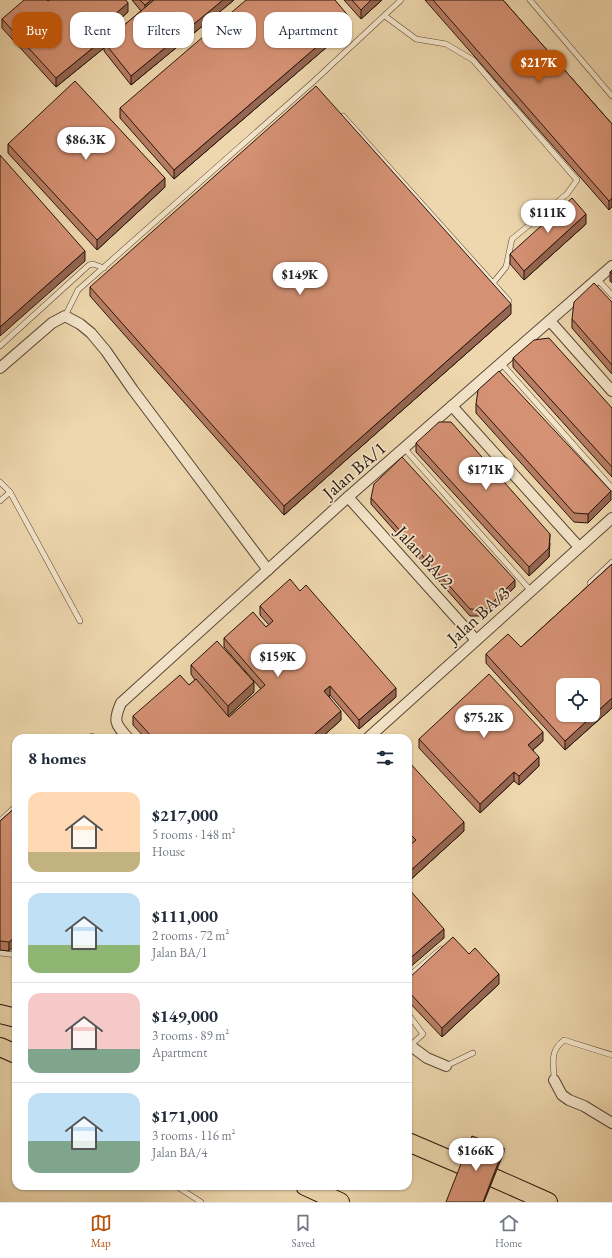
<!DOCTYPE html>
<meta charset="utf-8">
<style>
body{margin:0;font-family:"EB Garamond",serif;background:#f2f2f3;color:#1f2937;height:100vh;display:flex;flex-direction:column;font-size:15px;white-space:nowrap}
*{box-sizing:border-box;margin:0}
p{font-size:13px;color:#747a83}
.icon{flex:none;width:22px;height:22px;fill:none;stroke:currentColor;stroke-width:2;stroke-linecap:round;stroke-linejoin:round}
.map{position:relative;flex:1;overflow:hidden}
.side{position:absolute;left:12px;top:734px;width:400px;height:456px;display:flex;flex-direction:column;background:#fff;border-radius:12px;box-shadow:0 1px 3px #0004}
.side>*{flex:none}
.hud{position:absolute;left:12px;top:12px;width:400px;height:36px;display:flex;gap:8px}
.controls{position:absolute;left:556px;top:678px;display:grid;gap:8px}
.controls a{display:grid;place-items:center;width:44px;height:44px;border-radius:8px;background:#fff;box-shadow:0 1px 3px #0004;font-size:20px}
.price{position:absolute;translate:-50% -34px;padding:0 9px;border-radius:14px;background:#fff;color:#222;font-size:13px;line-height:26px;filter:drop-shadow(0 1px 2px #0008)}
.price::after{content:'';position:absolute;left:50%;top:24px;width:12px;height:9px;margin-left:-6px;background:inherit;clip-path:polygon(0 0,100% 0,50% 100%)}
.price.selected{background:#b45309;color:#fff}
ul{padding:0;list-style:none}
li{display:flex;align-items:center;gap:12px;height:100px;padding:0 16px}
li+li{border-top:1px solid #e0e1e3}
li span{display:grid;place-items:center;flex:none;width:112px;height:80px;border-radius:12px;color:#555}
li>.icon{margin-inline-start:auto}
span .icon{width:48px;height:48px;fill:#fffc;stroke-width:1}
li b{font-size:17px}
h2{display:flex;justify-content:space-between;align-items:center;height:48px;padding:0 16px;font-size:17px}
.chip{padding:0 14px;border-radius:12px;background:#fff;box-shadow:0 1px 3px #0004;font-size:14px;line-height:36px}
.chip.selected{background:#b45309;color:#fff}
.tab-bar{display:flex;justify-content:space-around;align-items:center;height:56px;border-top:1px solid #e0e1e3;background:#fff;font-size:11px;color:#747a83}
.tab-bar a{display:grid;justify-items:center;gap:2px}
.tab-bar .selected{color:#b45309}
.map>svg:first-child{display:block}
.lines{fill:none;stroke-linecap:round;stroke-linejoin:round}
.service-casing{stroke:#584534;stroke-width:6}
.minor-casing{stroke:#584534;stroke-width:12}
.motorway-casing{stroke:#26140b;stroke-width:20}
.service{stroke:#f4e5ca;stroke-width:5}
.minor{stroke:#f4e5ca;stroke-width:10}
.motorway{stroke:#eed7ae;stroke-width:18}
.wall{fill:#b77d64;stroke:#26140b}
.shaded-wall{fill:#956651;stroke:#26140b}
.building{fill:#d59174;stroke:#26140b;fill-rule:evenodd}
.labels{text-anchor:middle;dominant-baseline:central;stroke-width:3.5;stroke-linejoin:round;paint-order:stroke}
.street-label{font-size:18px;fill:#26140b;stroke:#f4e5ca}
</style>
<div class="map">
<svg width="612" height="1202" viewBox="0 0 612 1202">
<rect width="100%" height="100%" fill="#eed7ae"/>
<filter id="stains"><feTurbulence type="fractalNoise" baseFrequency=".005" numOctaves="4"/><feColorMatrix values="0 0 0 0 .2 0 0 0 0 .09 0 0 0 0 .02 0 0 0 .5 -.17"/></filter>
<radialGradient id="worn" r=".72"><stop offset=".6" stop-color="#630" stop-opacity="0"/><stop offset="1" stop-color="#630" stop-opacity=".3"/></radialGradient>
<g class="lines">
<g class="service-casing">
<g id="service">
<polyline points="530,0 612,96"/>
<polyline points="385,16 416,39 446,44 473,60 577,180 567,194 512,239 506,267 493,283"/>
<polyline points="343,116 509,301"/>
<polyline points="597,279 612,295"/>
<polyline points="65,316 78,290 313,82 401,0"/>
<polyline points="0,346 89,265 93,264 104,268"/>
<polyline points="501,363 612,488"/>
<polyline points="404,448 531,591"/>
<polyline points="0,482 10,492 80,621"/>
<polyline points="0,501 10,492"/>
<polyline points="590,583 612,562"/>
<polyline points="90,738 92,736 97,738"/>
<polyline points="0,821 16,806"/>
<polyline points="0,953 16,955"/>
<polyline points="408,977 441,949"/>
<polyline points="408,1014 423,1034 410,1046"/>
<polyline points="446,1066 473,1053"/>
<path d="M554,1080C554,1062 549,1052 564,1040L612,1055"/>
<polyline points="176,1186 201,1202"/>
</g>
</g>
<g class="minor-casing">
<g id="minor">
<polyline points="550,321 612,391"/>
<polyline points="0,368 52,323 65,316 80,324 91,333 106,351 133,390 268,570"/>
<polyline points="452,406 579,547"/>
<polyline points="348,497 476,640"/>
<path d="M128,738C115,724 113,721 121,703L348,497L612,266"/>
<polyline points="368,738 612,518"/>
<polyline points="408,1044 427,1058 446,1066"/>
<polyline points="554,1080 562,1095 569,1100 584,1106 612,1123"/>
</g>
</g>
<g class="motorway-casing">
<g id="motorway">
<polyline points="0,1014 16,1018"/>
<polyline points="0,1047 16,1054"/>
<polyline points="408,1142 462,1165"/>
<polyline points="494,1178 548,1202"/>
<polyline points="305,1186 340,1202"/>
</g>
</g>
<use href="#service" class="service"/>
<use href="#minor" class="minor"/>
<use href="#motorway" class="motorway"/>
</g>
<g class="wall">
<polygon points="132,0 234,0 131,85 104,51 104,48 56,87 2,28 2,19 48,1 128,12 119,20 122,27 141,11"/>
<polygon points="344,0 382,0 361,19"/>
<polygon points="425,0 503,0 612,124 612,207 609,210"/>
<polygon points="350,27 174,179 120,118 120,108"/>
<polygon points="8,144 165,187 97,250 8,153"/>
<polygon points="586,224 524,280 510,264 510,254"/>
<polygon points="612,270 612,283 610,281 610,272"/>
<polygon points="90,287 511,314 284,515 90,296"/>
<polygon points="612,302 612,374 572,328 572,319"/>
<polygon points="513,358 612,408 612,477 513,367"/>
<polygon points="476,404 611,500 588,523 574,522 476,413"/>
<polygon points="416,443 550,543 549,557 529,576 416,452"/>
<polygon points="371,498 515,587 485,616 470,616 371,504"/>
<polygon points="612,564 612,708 565,750 486,663 486,654 521,647"/>
<polygon points="260,606 396,697 359,729 330,695 329,696 341,720 321,738 145,738 133,725 133,716 189,685 195,680 191,674 191,665 254,692 228,716 229,717 261,689 224,647 224,638 266,627 269,625 260,615"/>
<polygon points="419,739 543,741 533,750 539,766 519,785 514,781 480,813 419,748"/>
<polygon points="408,761 464,831 408,882 408,847 411,844 408,841"/>
<polygon points="16,807 9,951 0,950 0,821"/>
<polygon points="469,954 499,984 442,1037 408,1001 408,979"/>
</g>
<g class="shaded-wall">
<polygon points="151,0 162,0 145,15 145,5"/>
<polygon points="223,0 234,0 131,85 131,76"/>
<polygon points="371,0 382,0 361,19 361,10"/>
<polygon points="128,3 128,12 114,24 114,15"/>
<polygon points="350,18 350,27 174,179 174,170"/>
<polygon points="122,24 122,33 104,42 104,48 56,87 56,78"/>
<polygon points="165,178 165,187 97,250 97,240"/>
<polygon points="612,198 612,207 609,210 609,201"/>
<polygon points="586,214 586,224 524,280 524,271"/>
<polygon points="85,251 85,261 0,336 0,327"/>
<polygon points="511,304 511,314 284,515 284,506"/>
<polygon points="611,491 611,500 588,523 588,514"/>
<polygon points="550,534 549,557 529,576 529,567"/>
<polygon points="515,580 515,587 485,616 485,610"/>
<polygon points="254,682 254,692 228,716 228,706"/>
<polygon points="330,686 330,695 324,700 324,691"/>
<polygon points="396,688 396,697 359,729 359,720"/>
<polygon points="612,698 612,708 565,750 565,741"/>
<polygon points="341,711 341,720 321,738 310,738"/>
<polygon points="543,732 543,741 528,754 528,745"/>
<polygon points="539,757 539,766 519,785 519,776"/>
<polygon points="514,772 514,781 480,813 480,804"/>
<polygon points="464,822 464,831 408,882 408,873"/>
<polygon points="444,929 444,938 408,969 408,960"/>
<polygon points="16,936 16,945 9,951 9,942"/>
<polygon points="499,974 499,984 442,1037 442,1028"/>
<polygon points="504,1148 504,1152 484,1202 483,1202"/>
</g>
<g class="building">
<polygon points="24,0 47,0 48,1 50,0 126,0 128,3 114,15 122,24 56,78 2,19"/>
<polygon points="140,0 151,0 145,5"/>
<polygon points="154,0 223,0 131,76 104,42"/>
<polygon points="246,0 335,0 350,18 174,170 120,108"/>
<polygon points="352,0 371,0 361,10"/>
<polygon points="433,0 503,0 612,124 612,198 609,201"/>
<polygon points="75,81 165,178 97,240 8,144"/>
<polygon points="316,86 511,304 284,506 90,287"/>
<polygon points="0,155 85,251 0,327"/>
<polygon points="572,198 586,214 524,271 510,254"/>
<polygon points="612,270 612,274 610,272"/>
<polygon points="594,283 612,302 612,365 572,319 574,302"/>
<polygon points="549,338 612,408 612,467 513,358 534,340"/>
<polygon points="499,371 611,491 588,514 574,513 476,404 478,390"/>
<polygon points="439,422 451,422 550,534 549,548 529,567 416,443"/>
<polygon points="402,457 515,580 485,610 470,609 371,498 374,484"/>
<path d="M612,564V698L565,741L486,654L508,634L521,647ZM563,685H593V715H563Z"/>
<polygon points="290,579 300,591 306,585 396,688 359,720 330,686 324,691 341,711 310,738 153,738 133,716 180,675 189,685 196,679 229,717 265,685 224,638 253,612 266,627 273,621 260,606"/>
<polygon points="217,641 254,682 228,706 191,665"/>
<polygon points="489,674 543,732 528,745 539,757 519,776 514,772 480,804 419,739"/>
<polygon points="93,736 95,738 91,738"/>
<polygon points="408,761 464,822 408,873 408,847 416,840 408,832"/>
<polygon points="16,807 16,936 9,942 0,941 0,821"/>
<polygon points="408,888 444,929 408,960"/>
<polygon points="453,937 469,954 475,948 499,974 442,1028 408,991 408,979"/>
<polygon points="472,1136 504,1148 483,1202 446,1202"/>
</g>
<g class="labels">
<g class="street-label">
<text transform="translate(354 470) rotate(-41)">Jalan BA/1</text>
<text transform="translate(425 557) rotate(48)">Jalan BA/2</text>
<text transform="translate(478 615) rotate(-42)">Jalan BA/3</text>
</g>
</g>
<rect width="100%" height="100%" filter="url(#stains)"/>
<rect width="100%" height="100%" fill="url(#worn)"/>
</svg>
<div class="controls">
<a><svg class="icon" aria-label="locate" viewBox="0 0 24 24"><circle cx="12" cy="12" r="6"/><path d="M12 2v4M12 18v4M2 12h4M18 12h4"/></svg></a>
</div>
<b class="price selected" style="left:539px;top:84px">$217K</b>
<b class="price" style="left:86px;top:161px">$86.3K</b>
<b class="price" style="left:548px;top:234px">$111K</b>
<b class="price" style="left:300px;top:296px">$149K</b>
<b class="price" style="left:486px;top:491px">$171K</b>
<b class="price" style="left:278px;top:678px">$159K</b>
<b class="price" style="left:484px;top:739px">$75.2K</b>
<b class="price" style="left:476px;top:1172px">$166K</b>
<div class="hud">
<a class="chip selected">Buy</a>
<a class="chip">Rent</a>
<a class="chip">Filters</a>
<a class="chip">New</a>
<a class="chip">Apartment</a>
</div>
<section class="side">
<h2>8 homes<svg class="icon" aria-label="filters" viewBox="0 0 24 24"><path d="M4 7h16M4 17h16"/><circle cx="9" cy="7" r="2"/><circle cx="15" cy="17" r="2"/></svg></h2>
<ul>
<li><span style="background:linear-gradient(#ffd9b3 75%,#c2b280 0)"><svg class="icon" aria-label="home" viewBox="0 0 24 24"><path d="M3 11l9-7 9 7M6 9v11h12V9"/></svg></span><div><b>$217,000</b><p>5 rooms · 148 m²</p><p>House</p></div></li>
<li><span style="background:linear-gradient(#bfe0f5 65%,#8fb573 0)"><svg class="icon" aria-label="home" viewBox="0 0 24 24"><path d="M3 11l9-7 9 7M6 9v11h12V9"/></svg></span><div><b>$111,000</b><p>2 rooms · 72 m²</p><p>Jalan BA/1</p></div></li>
<li><span style="background:linear-gradient(#f6c9c9 70%,#7fa58c 0)"><svg class="icon" aria-label="home" viewBox="0 0 24 24"><path d="M3 11l9-7 9 7M6 9v11h12V9"/></svg></span><div><b>$149,000</b><p>3 rooms · 89 m²</p><p>Apartment</p></div></li>
<li><span style="background:linear-gradient(#bfe0f5 60%,#7fa58c 0)"><svg class="icon" aria-label="home" viewBox="0 0 24 24"><path d="M3 11l9-7 9 7M6 9v11h12V9"/></svg></span><div><b>$171,000</b><p>3 rooms · 116 m²</p><p>Jalan BA/4</p></div></li>
</ul>
</section>
</div>
<nav class="tab-bar">
<a class="selected"><svg class="icon" aria-label="map" viewBox="0 0 24 24"><path d="M3 6l6-2 6 2 6-2v14l-6 2-6-2-6 2zM9 4v14M15 6v14"/></svg>Map</a>
<a><svg class="icon" aria-label="saved" viewBox="0 0 24 24"><path d="M7 4h10v16l-5-4-5 4z"/></svg>Saved</a>
<a><svg class="icon" aria-label="home" viewBox="0 0 24 24"><path d="M3 11l9-7 9 7M6 9v11h12V9"/></svg>Home</a>
</nav>
